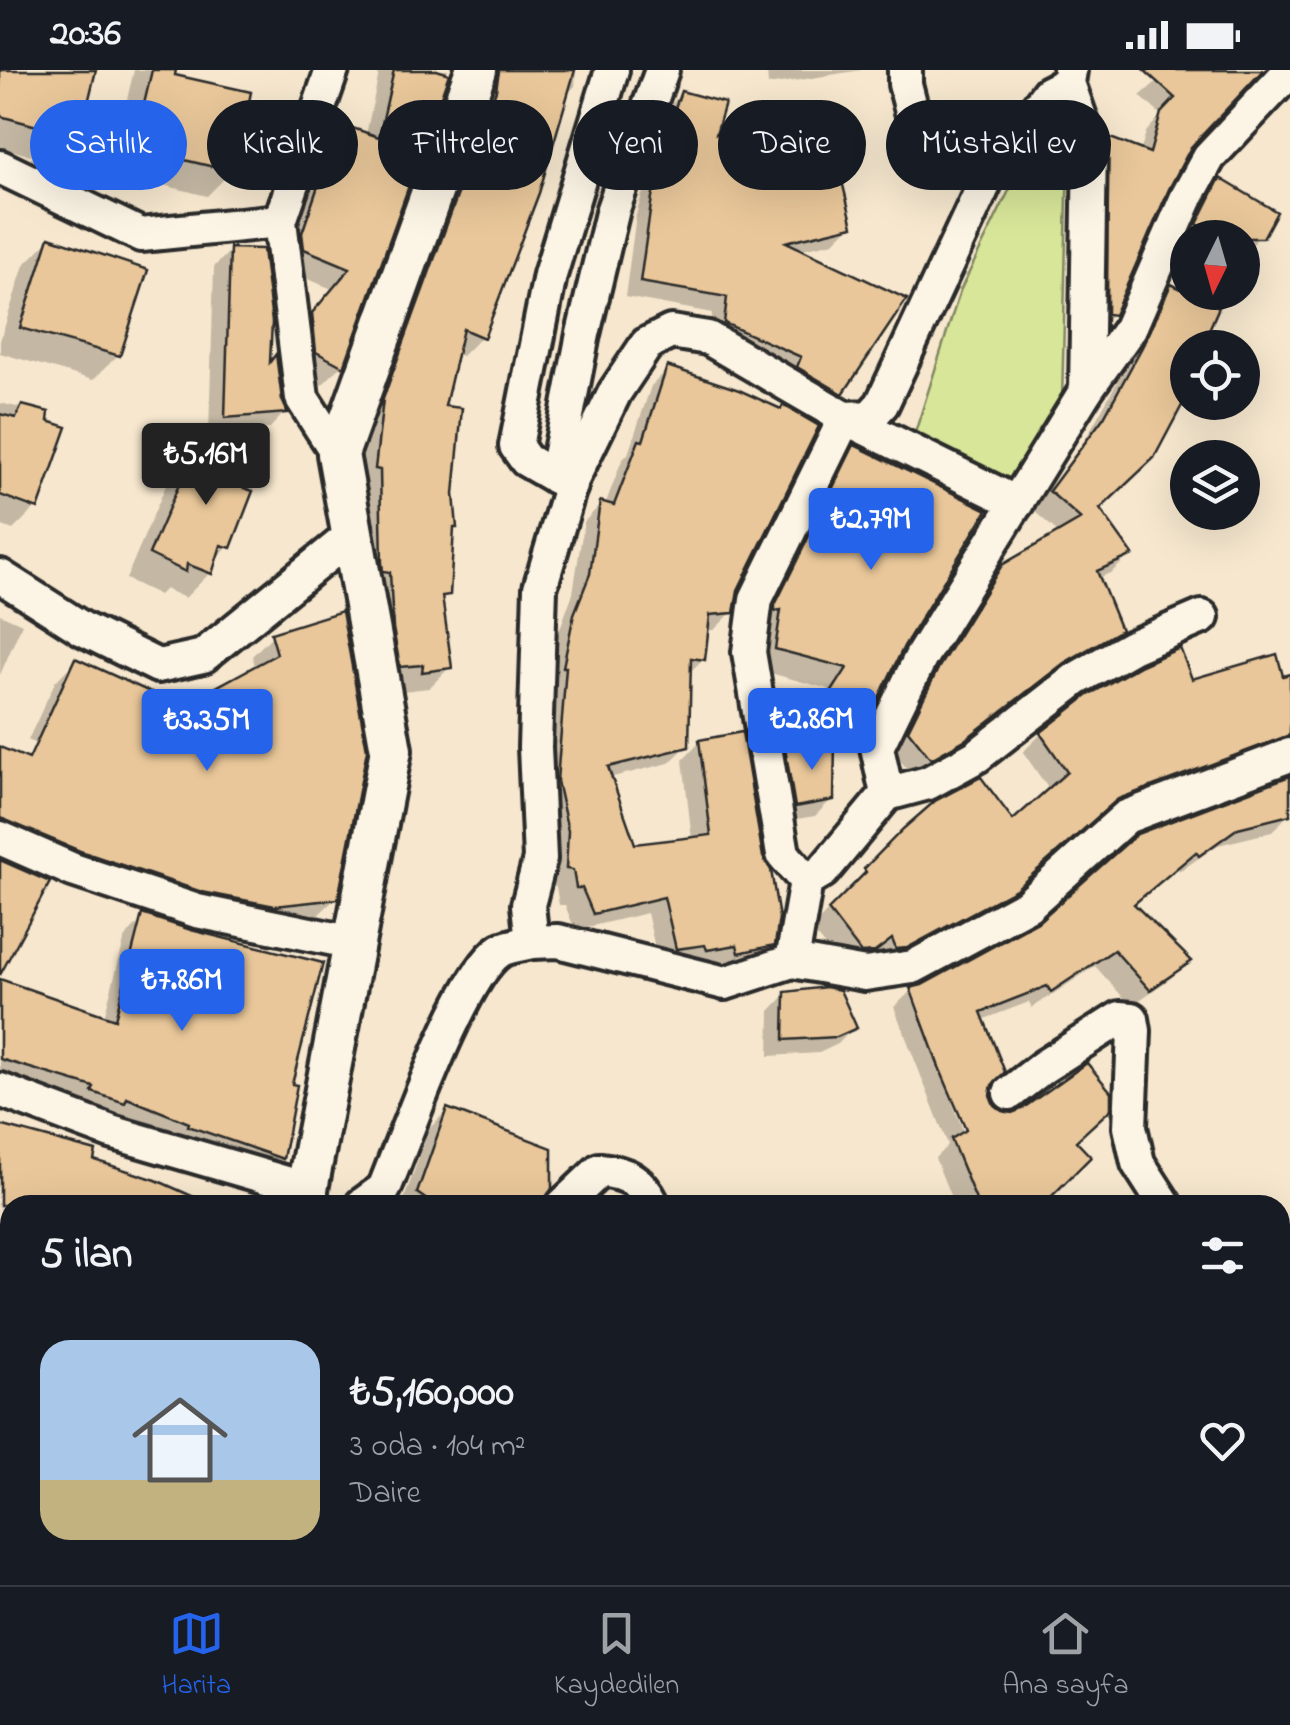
<!DOCTYPE html>
<html lang="tr">
<meta charset="utf-8">
<style>
body{margin:0;font-family:"Indie Flower",sans-serif;background:#20242c;color:#f1f3f6;height:100vh;display:flex;flex-direction:column;font-size:38px;white-space:nowrap}
*{box-sizing:border-box;margin:0}
p{font-size:32px;color:#9ea1a6}
.icon{flex:none;width:55px;height:55px;fill:none;stroke:currentColor;stroke-width:2;stroke-linecap:round;stroke-linejoin:round}
.map{position:relative;flex:1;overflow:hidden}
.panel{position:absolute;left:0px;top:1125px;width:1290px;height:390px;display:flex;flex-direction:column;background:#171b24;border-radius:30px 30px 0 0;box-shadow:0 10px 40px #0002}
.panel>*{flex:none}
.top-card{position:absolute;left:30px;top:30px;width:1230px;height:90px;display:flex;gap:20px}
.needle{width:65px;rotate:185deg}
.controls{position:absolute;left:1170px;top:150px;display:grid;gap:20px}
.controls a{display:grid;place-items:center;width:90px;height:90px;border-radius:50%;background:#171b24;box-shadow:0 10px 40px #0002;font-size:50px}
.price{position:absolute;translate:-50% -85px;padding:0 22px;border-radius:10px;background:#2563eb;color:#fff;font-size:32px;line-height:65px;filter:drop-shadow(0 2px 5px #0008)}
.price::after{content:'';position:absolute;left:50%;top:60px;width:30px;height:22px;margin-left:-15px;background:inherit;clip-path:polygon(0 0,100% 0,50% 100%)}
.price.current{background:#222;color:#fff}
ul{padding:0;list-style:none}
li{display:flex;align-items:center;gap:30px;height:250px;padding:0 40px}
li+li{border-top:2px solid #363941}
li span{display:grid;place-items:center;flex:none;width:280px;height:200px;border-radius:30px;color:#555}
li>.icon{margin-inline-start:auto}
span .icon{width:120px;height:120px;fill:#fffc;stroke-width:1}
li b{font-size:42px}
h2{display:flex;justify-content:space-between;align-items:center;height:120px;padding:0 40px;font-size:42px}
.tag{padding:0 35px;border-radius:45px;background:#171b24;box-shadow:0 10px 40px #0002;font-size:35px;line-height:90px}
.tag.current{background:#2563eb;color:#fff}
.status{display:flex;justify-content:space-between;align-items:center;height:70px;padding:0 50px;background:#171b24;direction:ltr}
.status svg{height:28px;fill:currentColor}
.menu{display:flex;justify-content:space-around;align-items:center;height:140px;border-top:2px solid #363941;background:#171b24;font-size:28px;color:#9ea1a6}
.menu a{display:grid;justify-items:center;gap:5px}
.menu .current{color:#2563eb}
.map>svg:first-child{display:block}
.green{fill:#d8e699;stroke:#828862;stroke-width:2.5}
.shadow{fill:#0003;fill-rule:evenodd}
.building{fill:#e9c79a;stroke:#2b2b2b;stroke-width:2.5}
.lines{fill:none;stroke-linecap:round;stroke-linejoin:round}
.minor-casing{stroke:#2b2b2b;stroke-width:40}
.tertiary-casing{stroke:#2b2b2b;stroke-width:48}
.minor{stroke:#fcf5e5;stroke-width:32}
.tertiary{stroke:#fcf5e5;stroke-width:40}
</style>
<div class="status"><b>20:36</b><svg viewBox="0 0 49 12"><path d="M0 12V9h3v3zM5 12V6h3v6zM10 12V3h3v9zM15 12V0h3v12zM26 1h20v11H26zM47 4h2v5h-2z"/></svg></div>
<div class="map">
<svg width="1290" height="1515" viewBox="0 0 1290 1515">
<rect width="100%" height="100%" fill="#f6e7ce"/>
<filter id="ink" filterUnits="userSpaceOnUse"><feTurbulence type="fractalNoise" baseFrequency=".01" numOctaves="2"/><feDisplacementMap in="SourceGraphic" scale="20" xChannelSelector="R" yChannelSelector="G"/><feConvolveMatrix kernelMatrix="1 2 1 2 8 2 1 2 1" color-interpolation-filters="sRGB"/></filter>
<g filter="url(#ink)">
<polygon class="green" points="1069,44 1062,332 1007,414 914,366 960,221 1024,90"/>
<g class="shadow">
<polygon points="0,0 94,0 76,72 51,97 30,93 32,86 0,77"/>
<polygon points="134,0 173,0 173,7 232,101 207,126 135,108 129,114 108,109"/>
<polygon points="370,0 448,0 342,295 322,315 297,302 292,265 332,219 284,199 282,185 315,92 348,59 366,65 379,3"/>
<polygon points="468,0 576,0 575,16 565,26 482,266 462,286 455,283 442,339 451,460 448,524 440,532 449,598 429,618 403,621 404,614 381,616 356,419 364,351"/>
<polygon points="767,0 862,0 768,15"/>
<polygon points="1170,0 1260,0 1192,72 1112,244 1096,260 1093,86 1109,70 1140,82 1146,62 1161,45 1140,26"/>
<polygon points="682,23 713,66 756,78 784,122 850,156 834,172 798,180 841,322 825,338 709,269 712,243 625,227 636,145 653,89 649,86 666,40"/>
<polygon points="1221,111 1273,143 1242,192 1242,168 1188,168 1188,174 1182,171 1204,127"/>
<polygon points="49,170 118,285 93,310 0,283 0,271 24,195"/>
<polygon points="231,180 267,297 285,342 269,359 209,363 214,197"/>
<polygon points="1171,217 1188,278 1097,439 1130,485 1112,502 1097,509 1118,560 1100,578 1043,610 945,687 912,705 891,679 921,617 984,516 1003,497 1060,464 1033,440 1086,368 1131,287 1153,235"/>
<polygon points="668,299 736,519 732,542 714,560 706,560 703,589 688,604 687,676 669,693 609,708 633,777 692,770 683,690 700,672 772,874 754,891 722,898 720,891 690,896 659,895 647,843 575,860 565,835 559,835 556,817 550,816 547,613 558,564 573,523 584,452 601,434 605,435 622,390 628,384 651,316"/>
<polygon points="0,333 46,344 36,437 13,460 0,455"/>
<polygon points="225,371 241,419 228,476 214,491 210,503 185,528 165,519 159,525 126,509 172,401 197,376 211,384"/>
<polygon points="855,378 902,575 865,650 845,671 810,647 829,619 755,599 755,560 834,398"/>
<polygon points="0,544 22,554 0,605"/>
<polygon points="273,565 336,828 315,848 253,856 0,775 0,680 105,723 110,712 28,670 55,612 75,591 181,639 256,599 252,586"/>
<polygon points="1290,606 1290,676 1263,684 1097,746 995,836 886,895 878,896 873,884 855,899 843,900 811,859 866,801 1013,754 1050,721 1023,682 1041,664 1190,612"/>
<polygon points="787,681 832,729 815,746 779,752 770,697"/>
<path d="M1289,744L1272,762L1218,775L1180,801L1178,798L1132,836L1188,891L1171,908L1131,936L1095,896L1032,938L1029,932L982,950L990,1014L988,1025L992,1036L1065,1077L1037,1135H954L935,1088L948,1075L894,937L912,920L923,917L1039,854L1138,767ZM911,925H916L973,1071L968,1073Z"/>
<polygon points="143,849 289,1015 281,1088 263,1106 0,1012 0,918 104,947 125,867"/>
<polygon points="786,924 854,957 838,974 819,983 769,986 770,941"/>
<polygon points="447,1040 542,1128 541,1135 402,1135 429,1059"/>
<polygon points="0,1057 91,1091 210,1135 10,1135 10,1166 0,1196"/>
<polygon points="0,1263 10,1266 10,1431 0,1421"/>
<polygon points="0,1441 10,1441 10,1505 154,1505 157,1515 0,1515"/>
<polygon points="160,1505 292,1505 293,1515 185,1515"/>
<rect x="330" y="1505" width="364" height="10"/>
<polygon points="745,1505 1059,1505 1054,1515 745,1515"/>
</g>
<g class="building">
<polygon points="0,0 96,0 78,74 53,69 55,61 0,46"/>
<polygon points="152,0 176,0 175,5 251,22 235,102 159,84 156,91 132,85"/>
<polygon points="394,0 437,0 449,4 344,297 316,282 312,243 350,198 304,179 302,163 334,69 342,74 347,56 379,67"/>
<polygon points="499,0 575,0 539,123 484,268 463,259 445,336 462,338 454,424 457,458 454,458 450,525 442,526 452,598 422,602 423,595 400,597 393,558 390,502 383,501 382,493 380,400 375,399 383,329 496,20"/>
<polygon points="1144,0 1263,0 1191,77 1169,119 1114,245 1107,244 1108,67 1150,83 1161,43 1175,28"/>
<polygon points="681,21 725,33 716,64 763,68 760,76 789,77 787,119 841,107 853,156 786,172 907,229 843,324 797,297 801,287 724,253 727,227 640,212 652,127 668,72 664,69"/>
<polygon points="1220,108 1277,142 1263,168 1220,168 1197,154"/>
<polygon points="49,167 148,200 120,286 20,258"/>
<polygon points="230,178 263,179 272,252 270,292 276,284 282,330 288,343 225,348"/>
<polygon points="1171,214 1219,237 1201,278 1188,278 1188,324 1154,388 1100,439 1133,485 1097,501 1121,560 1064,593 966,669 931,689 908,660 939,597 1002,495 1081,449 1049,421 1104,347 1148,266"/>
<polygon points="667,296 739,320 781,339 783,335 819,356 738,520 734,543 710,545 705,590 691,588 689,677 608,697 635,774 711,765 699,670 742,662 763,787 771,800 779,848 775,875 739,883 737,875 707,880 705,875 676,879 664,827 593,844 582,818 576,818 573,800 566,799 568,761 557,711 566,597 563,597 574,544 590,504 600,431 614,435 639,370 643,371"/>
<polygon points="22,335 49,342 48,351 67,357 38,439 0,425 0,344 16,348"/>
<polygon points="224,368 262,390 244,418 253,421 231,478 221,475 212,504 187,494 186,502 149,484 197,373 224,388"/>
<polygon points="854,375 987,440 904,576 867,652 829,626 847,598 775,579 781,540 775,541 775,535"/>
<polygon points="342,541 367,680 338,829 275,836 202,822 80,781 0,748 0,677 29,689 75,588 181,636 277,584 271,563"/>
<polygon points="1180,578 1192,609 1277,584 1283,606 1290,604 1290,665 1118,729 1016,819 907,878 896,879 892,869 875,882 861,883 828,840 866,802 864,799 903,759 935,731 981,707 1013,750 1067,702 1040,663 1087,626 1141,595"/>
<polygon points="835,672 834,730 795,737 785,678"/>
<polygon points="1290,706 1290,745 1238,758 1199,786 1196,782 1134,834 1192,891 1150,920 1114,880 1051,922 1047,916 981,942 1005,1002 992,1015 990,1025 994,1035 1002,1041 1012,1043 1022,1039 1087,993 1111,1022 1111,1039 1076,1071 1091,1087 1043,1135 978,1135 951,1069 966,1060 939,997 910,918 922,915 1038,852 1137,764"/>
<polygon points="0,790 50,812 0,905"/>
<polygon points="142,844 191,860 323,893 292,1014 297,1015 283,1089 188,1056 189,1053 127,1028 125,1033 92,1022 94,1017 0,989 0,909 115,949"/>
<polygon points="826,917 840,920 857,958 837,967 784,970 785,922"/>
<polygon points="447,1038 552,1078 552,1118 544,1133 434,1135 417,1123"/>
<polygon points="0,1055 96,1081 94,1090 156,1110 212,1135 0,1135"/>
</g>
<g class="lines">
<g class="minor-casing">
<g id="minor">
<polyline points="332,0 280,151 302,328 338,384"/>
<polyline points="905,0 905,14 913,45 989,104"/>
<polyline points="0,97 141,165 280,151"/>
<polyline points="1086,320 1130,258 1187,127 1209,87 1290,1"/>
<polyline points="845,348 870,347 882,334 989,104 1048,23 1068,13"/>
<polyline points="555,407 583,264 613,139 662,0"/>
<polyline points="571,416 526,390 516,376 550,205 612,0"/>
<polyline points="1017,433 845,348 708,268 671,262 647,274 615,322 572,410 540,518 535,677 540,789 528,835 532,872 558,871 725,913 792,891 865,904 913,897 1028,835 1126,747 1290,685"/>
<polyline points="0,506 83,559 158,596 203,586 352,465"/>
<polyline points="887,724 877,677 921,587 1086,320 1090,76 1068,13 1070,0"/>
<polyline points="0,768 73,800 197,841 354,873"/>
<polyline points="806,811 823,801 887,724 928,713 977,686 1076,609 1132,577 1202,547"/>
<polyline points="792,891 806,811 783,784 749,582 756,529 845,348"/>
<polyline points="0,1020 111,1062 307,1119"/>
<polyline points="1010,1023 1043,997 1120,948 1132,949 1134,961 1130,1057 1138,1093 1165,1135"/>
<path d="M362,1135L384,1119C405,1069 461,905 501,880C509,876 523,874 532,872"/>
<path d="M563,1135L600,1100C627,1103 641,1110 653,1135"/>
<polyline points="0,1240 10,1244"/>
<polyline points="0,1415 10,1421"/>
<polyline points="176,1505 201,1515"/>
<polyline points="1201,1505 1204,1515"/>
<polyline points="715,1515 715,1505"/>
<polyline points="1115,1515 1126,1505"/>
</g>
</g>
<g class="tertiary-casing">
<g id="tertiary">
<polyline points="307,1135 307,1119 391,680 338,384 476,0"/>
<polyline points="320,1505 321,1515"/>
</g>
</g>
<use href="#minor" class="minor"/>
<use href="#tertiary" class="tertiary"/>
</g>
</g>
</svg>
<div class="controls">
<a><svg class="needle" viewBox="-14 -14 28 28"><path d="M0-13l5 13h-10z" fill="#e53935"/><path d="M0 13l5-13h-10z" fill="#9ea1a6"/></svg></a>
<a><svg class="icon" aria-label="locate" viewBox="0 0 24 24"><circle cx="12" cy="12" r="6"/><path d="M12 2v4M12 18v4M2 12h4M18 12h4"/></svg></a>
<a><svg class="icon" aria-label="layers" viewBox="0 0 24 24"><path d="M12 4l9 5-9 5-9-5zM3 14l9 5 9-5"/></svg></a>
</div>
<b class="price current" style="left:206px;top:438px">₺5.16M</b>
<b class="price" style="left:871px;top:503px">₺2.79M</b>
<b class="price" style="left:812px;top:703px">₺2.86M</b>
<b class="price" style="left:207px;top:704px">₺3.35M</b>
<b class="price" style="left:182px;top:964px">₺7.86M</b>
<div class="top-card">
<a class="tag current">Satılık</a>
<a class="tag">Kiralık</a>
<a class="tag">Filtreler</a>
<a class="tag">Yeni</a>
<a class="tag">Daire</a>
<a class="tag">Müstakil ev</a>
</div>
<section class="panel">
<h2>5 ilan<svg class="icon" aria-label="filters" viewBox="0 0 24 24"><path d="M4 7h16M4 17h16"/><circle cx="9" cy="7" r="2"/><circle cx="15" cy="17" r="2"/></svg></h2>
<ul>
<li><span style="background:linear-gradient(#a9c7e8 70%,#c2b280 0)"><svg class="icon" aria-label="home" viewBox="0 0 24 24"><path d="M3 11l9-7 9 7M6 9v11h12V9"/></svg></span><div><b>₺5,160,000</b><p>3 oda · 104 m²</p><p>Daire</p></div><svg class="icon" aria-label="heart" viewBox="0 0 24 24"><path d="M12 20l-8-8c-3-5 5-10 8-4 3-6 11-1 8 4z"/></svg></li>
</ul>
</section>
</div>
<nav class="menu">
<a class="current"><svg class="icon" aria-label="map" viewBox="0 0 24 24"><path d="M3 6l6-2 6 2 6-2v14l-6 2-6-2-6 2zM9 4v14M15 6v14"/></svg>Harita</a>
<a><svg class="icon" aria-label="saved" viewBox="0 0 24 24"><path d="M7 4h10v16l-5-4-5 4z"/></svg>Kaydedilen</a>
<a><svg class="icon" aria-label="home" viewBox="0 0 24 24"><path d="M3 11l9-7 9 7M6 9v11h12V9"/></svg>Ana sayfa</a>
</nav>
